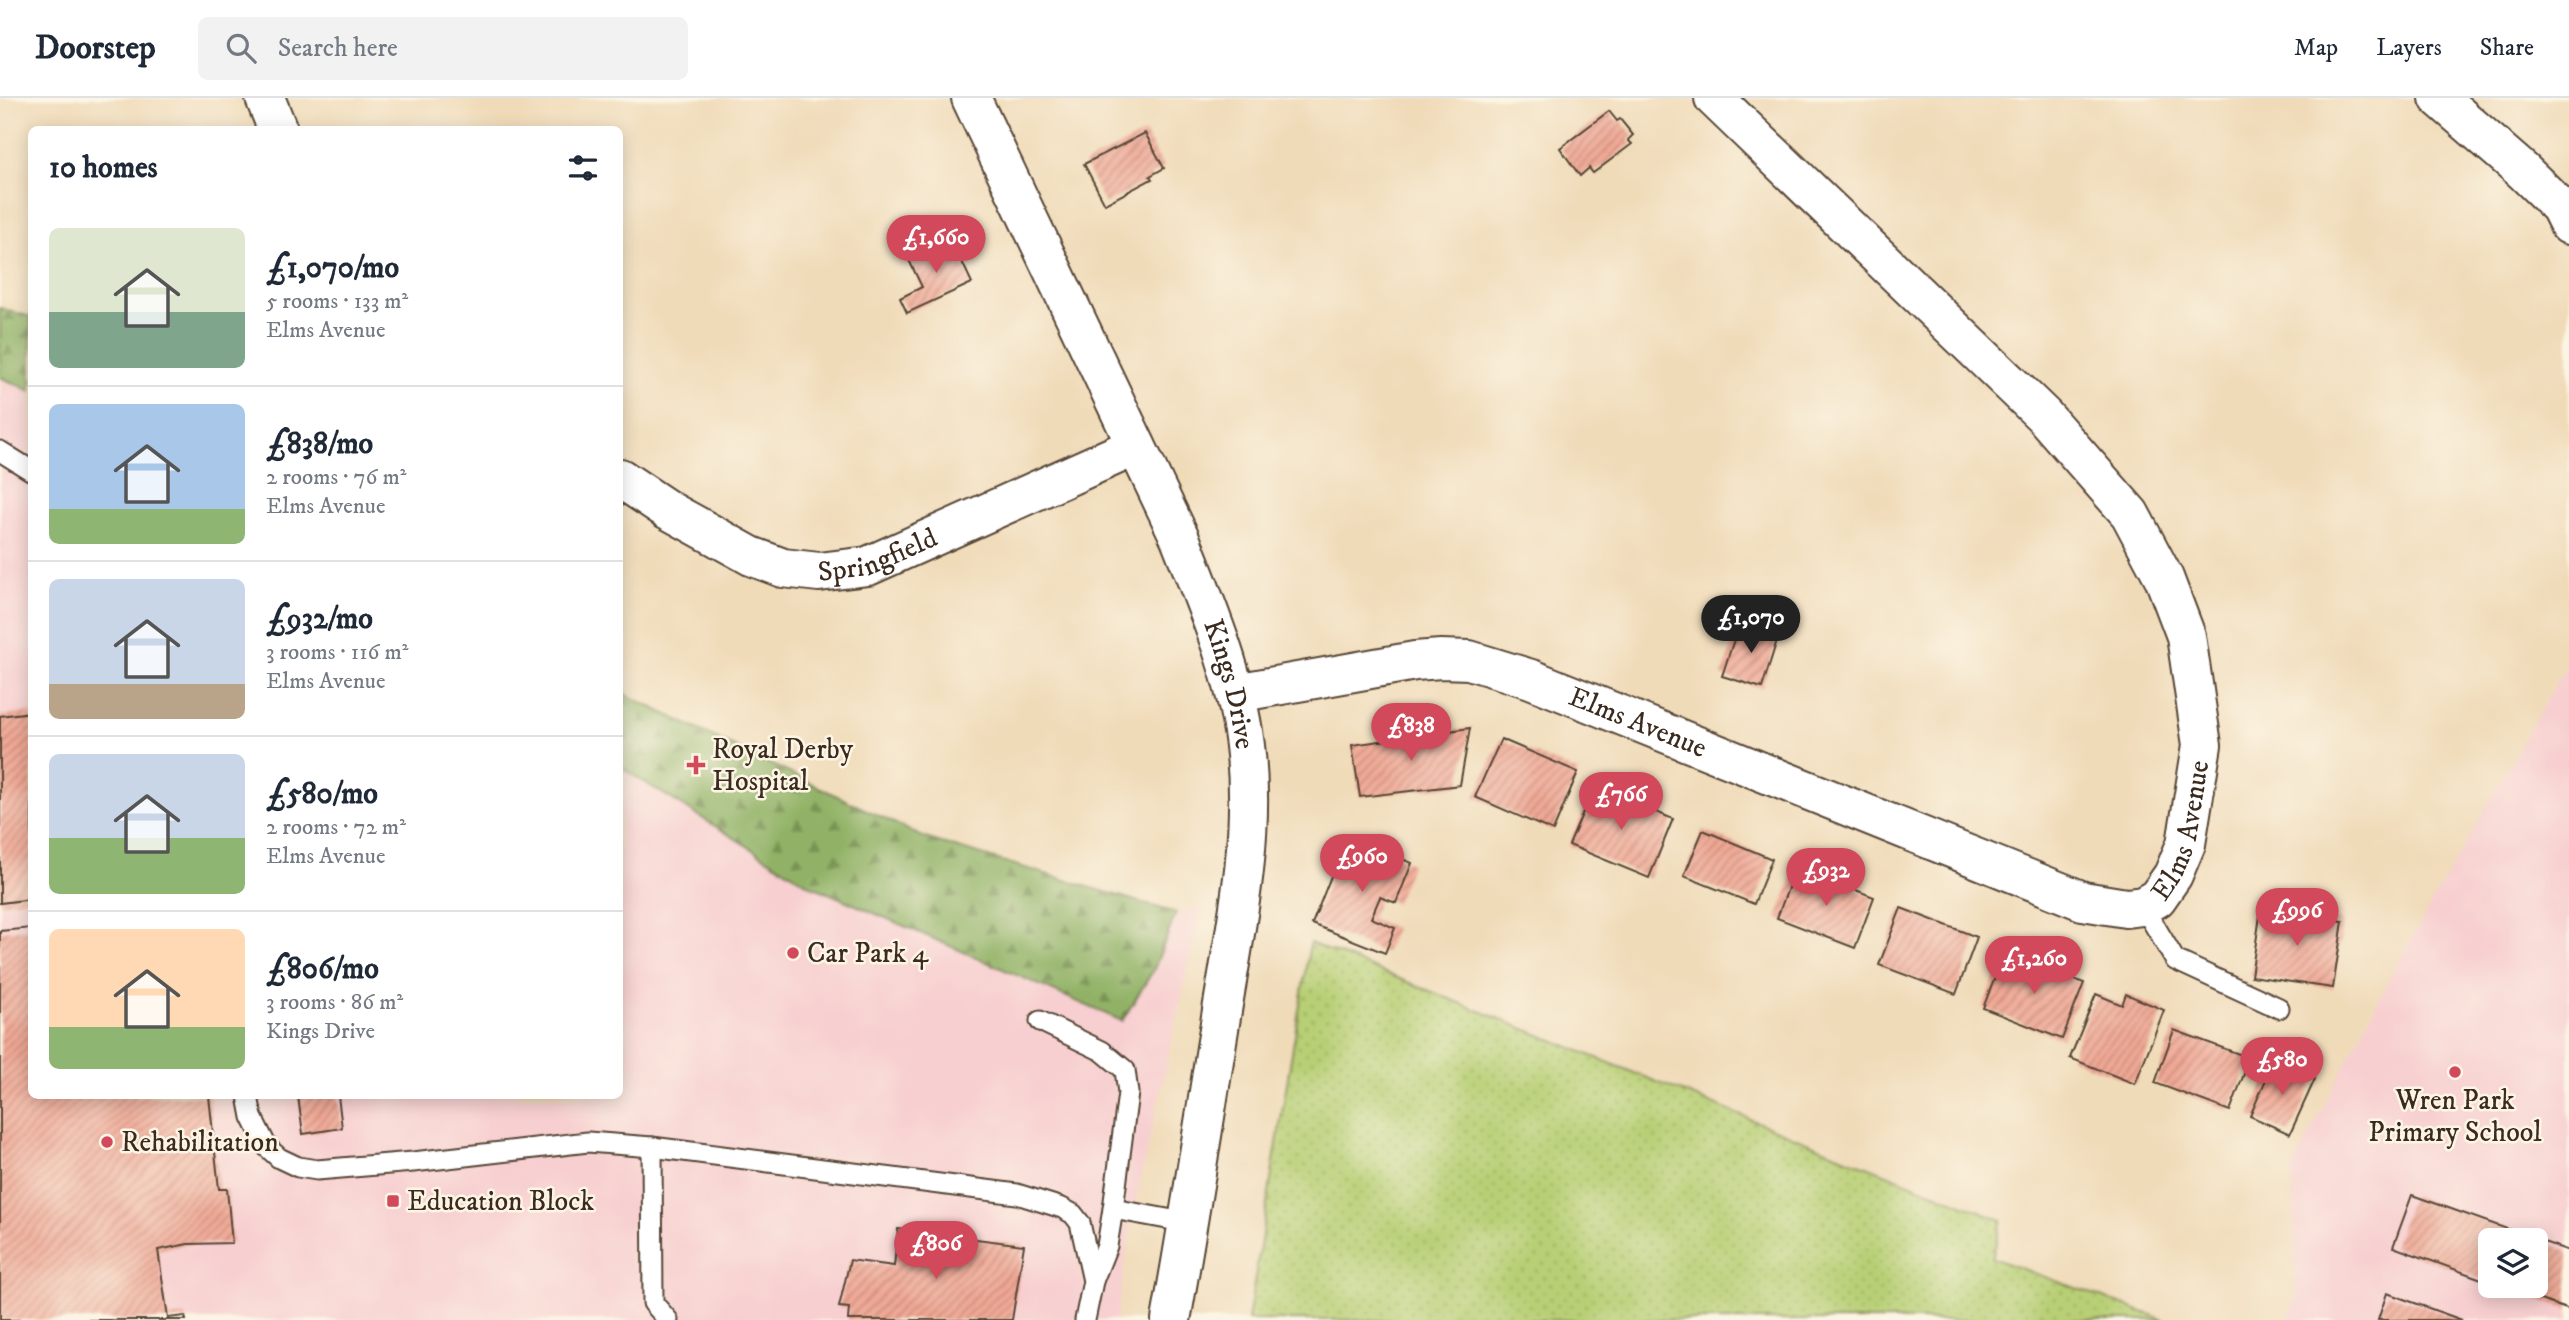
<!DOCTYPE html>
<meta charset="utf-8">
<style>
body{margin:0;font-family:"IM FELL DW Pica",serif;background:#f2f2f3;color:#1f2937;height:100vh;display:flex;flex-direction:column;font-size:26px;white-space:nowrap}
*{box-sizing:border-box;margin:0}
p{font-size:23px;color:#747a83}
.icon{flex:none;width:38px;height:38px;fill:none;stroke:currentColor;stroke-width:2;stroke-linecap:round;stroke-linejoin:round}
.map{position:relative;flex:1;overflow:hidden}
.sheet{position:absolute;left:28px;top:28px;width:595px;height:973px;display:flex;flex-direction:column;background:#fff;border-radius:10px;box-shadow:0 4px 18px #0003}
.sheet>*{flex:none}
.controls{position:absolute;left:2478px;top:1130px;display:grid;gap:14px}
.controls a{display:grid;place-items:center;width:70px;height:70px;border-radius:10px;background:#fff;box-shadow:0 4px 18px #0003;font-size:35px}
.price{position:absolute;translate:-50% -60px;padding:0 16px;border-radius:24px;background:#d1495b;color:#fff;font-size:23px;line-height:46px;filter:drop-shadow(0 2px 4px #0008)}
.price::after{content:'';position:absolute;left:50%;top:42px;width:21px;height:16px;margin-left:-10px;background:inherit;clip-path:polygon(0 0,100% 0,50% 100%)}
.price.current{background:#222;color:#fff}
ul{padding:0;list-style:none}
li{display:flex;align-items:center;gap:21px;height:175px;padding:0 21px}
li+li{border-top:2px solid #e0e1e3}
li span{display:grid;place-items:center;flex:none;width:196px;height:140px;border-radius:10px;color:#555}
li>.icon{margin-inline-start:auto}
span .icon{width:84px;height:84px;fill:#fffc;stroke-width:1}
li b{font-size:30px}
h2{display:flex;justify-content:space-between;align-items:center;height:84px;padding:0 21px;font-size:30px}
header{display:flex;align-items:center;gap:42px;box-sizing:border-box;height:98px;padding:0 35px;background:#fff;border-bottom:2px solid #e0e1e3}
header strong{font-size:33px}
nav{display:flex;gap:38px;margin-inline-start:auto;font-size:24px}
.search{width:490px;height:63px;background:#f2f2f3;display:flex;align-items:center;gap:18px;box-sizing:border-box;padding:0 24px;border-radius:10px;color:#747a83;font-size:26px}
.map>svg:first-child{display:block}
.built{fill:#f7cfd0;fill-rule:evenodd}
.grass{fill:url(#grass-dots);stroke:#797c49;stroke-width:2}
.forest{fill:url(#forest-firs);stroke:#666e42;stroke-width:2}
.building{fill:url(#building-hatch)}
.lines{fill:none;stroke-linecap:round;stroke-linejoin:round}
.lane-casing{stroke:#564535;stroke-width:23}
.street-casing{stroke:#564535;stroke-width:42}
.secondary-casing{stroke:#564535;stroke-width:42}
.lane{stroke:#fff;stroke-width:19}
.street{stroke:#fff;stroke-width:38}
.secondary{stroke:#fff;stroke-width:38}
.poi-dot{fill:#d1495b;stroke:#fcf5e5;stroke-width:2.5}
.labels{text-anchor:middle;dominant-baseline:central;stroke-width:5;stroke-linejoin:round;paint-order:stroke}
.street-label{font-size:28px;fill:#3b2a1e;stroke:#fcf5e5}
.poi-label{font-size:28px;fill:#3b2a1e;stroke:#fcf5e5;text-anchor:start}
</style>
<header>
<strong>Doorstep</strong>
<div class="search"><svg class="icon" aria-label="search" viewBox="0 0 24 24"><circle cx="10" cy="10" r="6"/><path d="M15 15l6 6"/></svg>Search here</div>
<nav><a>Map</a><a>Layers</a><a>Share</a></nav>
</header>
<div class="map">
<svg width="2569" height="1222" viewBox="0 0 2569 1222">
<defs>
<pattern id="grass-dots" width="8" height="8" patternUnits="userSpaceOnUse" patternTransform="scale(1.75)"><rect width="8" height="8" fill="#b7cf74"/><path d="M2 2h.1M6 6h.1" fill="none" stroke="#9eb264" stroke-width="1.8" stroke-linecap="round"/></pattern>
<pattern id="forest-firs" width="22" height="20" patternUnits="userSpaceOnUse" patternTransform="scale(1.75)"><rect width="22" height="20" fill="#91b266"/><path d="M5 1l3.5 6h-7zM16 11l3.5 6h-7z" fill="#789153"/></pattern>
<pattern id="building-hatch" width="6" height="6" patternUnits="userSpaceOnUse" patternTransform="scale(1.75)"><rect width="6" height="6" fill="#f0a895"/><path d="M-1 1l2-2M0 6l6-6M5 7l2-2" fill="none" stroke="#c48979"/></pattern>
</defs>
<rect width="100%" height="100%" fill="#fcf5e5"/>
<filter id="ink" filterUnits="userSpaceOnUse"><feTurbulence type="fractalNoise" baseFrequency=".0143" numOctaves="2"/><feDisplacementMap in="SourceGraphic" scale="14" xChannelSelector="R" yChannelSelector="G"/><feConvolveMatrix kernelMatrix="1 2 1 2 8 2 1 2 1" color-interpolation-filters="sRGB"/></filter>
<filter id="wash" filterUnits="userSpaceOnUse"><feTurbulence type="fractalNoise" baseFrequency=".00686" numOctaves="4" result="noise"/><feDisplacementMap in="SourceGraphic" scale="28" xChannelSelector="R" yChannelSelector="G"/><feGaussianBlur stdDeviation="1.57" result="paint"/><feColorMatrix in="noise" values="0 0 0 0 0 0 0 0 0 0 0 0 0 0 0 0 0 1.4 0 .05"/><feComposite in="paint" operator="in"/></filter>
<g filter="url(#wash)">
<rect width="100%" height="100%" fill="#f0dbb9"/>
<g class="built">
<polygon points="0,210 32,219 32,998 620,998 620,594 925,740 1176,815 1202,809 1133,1114 1116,1222 0,1222"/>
<path d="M2569,562V1222H2287L2296,1199L2292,1071L2391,877ZM2490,1143H2536V1188H2490Z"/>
</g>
<polygon class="grass" points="1310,845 2002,1122 1992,1160 2165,1222 1248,1222"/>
<g class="forest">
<polygon points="0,210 31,219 31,293 0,279"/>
<polygon points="620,594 925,740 1176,815 1154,871 1122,923 810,787 620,669"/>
</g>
<g id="blocks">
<g class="building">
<polygon points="1609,13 1617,23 1620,21 1633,37 1628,42 1632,46 1593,75 1589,70 1580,78 1560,50"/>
<polygon points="1145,35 1164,70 1150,78 1152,81 1105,106 1084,66"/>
<polygon points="951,140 972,185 907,215 900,200 922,189 908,160"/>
<polygon points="1740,523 1779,536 1762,590 1722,578"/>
<polygon points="32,614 32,801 0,805 0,618"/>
<polygon points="1470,630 1460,687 1360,699 1352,647"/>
<polygon points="1501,641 1578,674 1553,733 1475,699"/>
<polygon points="1594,688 1673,721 1649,780 1569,747"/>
<polygon points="1703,732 1772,761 1754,806 1684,778"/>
<polygon points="1347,738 1412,765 1396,805 1380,799 1371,820 1395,830 1385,855 1312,826"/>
<polygon points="1796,769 1874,799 1855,850 1777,820"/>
<polygon points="1901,810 1977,839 1956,896 1879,867"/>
<polygon points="2261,811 2343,823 2333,890 2251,878"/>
<polygon points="32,830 32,998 209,998 219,1091 227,1091 232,1145 188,1146 158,1152 168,1220 185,1218 186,1222 0,1222 0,833"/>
<polygon points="2005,854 2084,885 2062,941 1983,910"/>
<polygon points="2096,896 2122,907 2126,896 2164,912 2135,986 2070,960"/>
<polygon points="2174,932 2250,960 2230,1013 2155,985"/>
<polygon points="2274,963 2315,981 2290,1036 2250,1018"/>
<polygon points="298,998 338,998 342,1030 303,1036"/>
<polygon points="2412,1097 2569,1153 2569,1212 2503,1189 2536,1188 2536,1143 2490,1143 2490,1184 2393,1149"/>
<polygon points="898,1131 1024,1147 1012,1222 848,1222 849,1210 839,1209 850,1162 894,1168"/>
<polygon points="2387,1195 2462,1222 2378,1222"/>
</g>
</g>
</g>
<g filter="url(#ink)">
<use href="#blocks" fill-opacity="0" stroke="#564535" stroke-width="2"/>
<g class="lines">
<g class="lane-casing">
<g id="lane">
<polyline points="0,353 32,373"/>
<polyline points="2143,808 2175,862 2279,910"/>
<polyline points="1040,923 1102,953 1125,972 1128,995 1113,1111 1107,1148 1093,1183"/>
<polyline points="248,998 252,1019 267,1049 279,1060 298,1069 317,1072 413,1064 588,1044 652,1049 1017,1096 1062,1110 1073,1116 1080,1125 1093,1183 1085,1222"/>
<polyline points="652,1049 653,1205 668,1222"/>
<polyline points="1113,1111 1189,1125"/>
</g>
</g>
<g class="street-casing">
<g id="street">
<polyline points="265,0 278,32"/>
<polyline points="2439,0 2523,73 2560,109 2569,127"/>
<path id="s1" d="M620,380L668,412L751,458L783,470L819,474L868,468L1136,348"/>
<path id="s2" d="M1236,595L1415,563L1441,561L1469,562L1531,581L2083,803L2126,810L2143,808L2157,800L2173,777L2186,746L2202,647L2186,538L2164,480L2130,416L2044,318L1714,0"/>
</g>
</g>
<g class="secondary-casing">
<g id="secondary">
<path id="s3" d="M971,0L1180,440C1207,509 1239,582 1246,657C1255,746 1234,837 1220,925C1204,1024 1189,1123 1171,1222"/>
</g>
</g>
<use href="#lane" class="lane"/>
<use href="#street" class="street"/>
<use href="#secondary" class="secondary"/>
</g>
</g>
<g class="poi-dot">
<path d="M692.5 656.5h7v7h7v7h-7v7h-7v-7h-7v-7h7z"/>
<circle cx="793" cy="855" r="7"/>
<circle cx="2455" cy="974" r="7"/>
<circle cx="107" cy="1044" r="7"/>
<rect x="386" y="1096" width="14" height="14" rx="3.5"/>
</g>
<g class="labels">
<g class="street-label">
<text stroke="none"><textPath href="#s1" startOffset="284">Springfield</textPath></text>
<text stroke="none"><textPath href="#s3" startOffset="642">Kings Drive</textPath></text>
<text stroke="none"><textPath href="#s2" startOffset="416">Elms Avenue</textPath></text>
<text stroke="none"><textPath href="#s2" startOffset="1046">Elms Avenue</textPath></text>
</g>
<g class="poi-label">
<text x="712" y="651">Royal Derby<tspan x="712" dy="32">Hospital</tspan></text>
<text x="807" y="855">Car Park 4</text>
<text x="2455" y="1002" text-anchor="middle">Wren Park<tspan x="2455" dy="32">Primary School</tspan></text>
<text x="121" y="1044">Rehabilitation</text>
<text x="407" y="1103">Education Block</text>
</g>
</g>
</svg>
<div class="controls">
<a><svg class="icon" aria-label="layers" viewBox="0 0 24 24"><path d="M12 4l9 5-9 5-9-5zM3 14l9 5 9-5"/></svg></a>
</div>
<b class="price" style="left:936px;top:177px">£1,660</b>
<b class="price current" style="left:1751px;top:557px">£1,070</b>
<b class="price" style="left:1411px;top:665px">£838</b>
<b class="price" style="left:1621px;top:734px">£766</b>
<b class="price" style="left:1362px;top:796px">£960</b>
<b class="price" style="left:1826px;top:810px">£932</b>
<b class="price" style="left:2297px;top:850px">£996</b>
<b class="price" style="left:2034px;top:898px">£1,260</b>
<b class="price" style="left:2282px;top:999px">£580</b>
<b class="price" style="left:936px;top:1183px">£806</b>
<section class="sheet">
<h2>10 homes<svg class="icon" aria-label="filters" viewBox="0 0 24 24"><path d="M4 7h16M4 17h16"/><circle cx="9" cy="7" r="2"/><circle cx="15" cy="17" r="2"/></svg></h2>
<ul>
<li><span style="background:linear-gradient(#dfe7d0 60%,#7fa58c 0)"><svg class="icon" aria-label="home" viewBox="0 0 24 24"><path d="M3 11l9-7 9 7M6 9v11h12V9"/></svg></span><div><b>£1,070/mo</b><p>5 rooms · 133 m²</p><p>Elms Avenue</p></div></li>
<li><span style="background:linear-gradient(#a9c7e8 75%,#8fb573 0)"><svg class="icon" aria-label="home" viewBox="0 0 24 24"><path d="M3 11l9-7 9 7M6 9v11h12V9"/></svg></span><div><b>£838/mo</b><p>2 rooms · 76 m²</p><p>Elms Avenue</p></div></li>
<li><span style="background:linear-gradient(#c9d6e8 75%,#b9a48a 0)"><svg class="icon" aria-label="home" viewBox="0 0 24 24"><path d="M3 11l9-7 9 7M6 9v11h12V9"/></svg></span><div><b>£932/mo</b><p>3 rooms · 116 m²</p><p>Elms Avenue</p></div></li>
<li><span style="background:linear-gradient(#c9d6e8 60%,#8fb573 0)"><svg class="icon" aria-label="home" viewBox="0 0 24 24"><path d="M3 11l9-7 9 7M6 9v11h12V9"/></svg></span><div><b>£580/mo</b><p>2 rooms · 72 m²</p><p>Elms Avenue</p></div></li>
<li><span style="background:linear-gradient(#ffd9b3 70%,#8fb573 0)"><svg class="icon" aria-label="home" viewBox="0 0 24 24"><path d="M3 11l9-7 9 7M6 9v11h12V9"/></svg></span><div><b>£806/mo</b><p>3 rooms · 86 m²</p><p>Kings Drive</p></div></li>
</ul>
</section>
</div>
